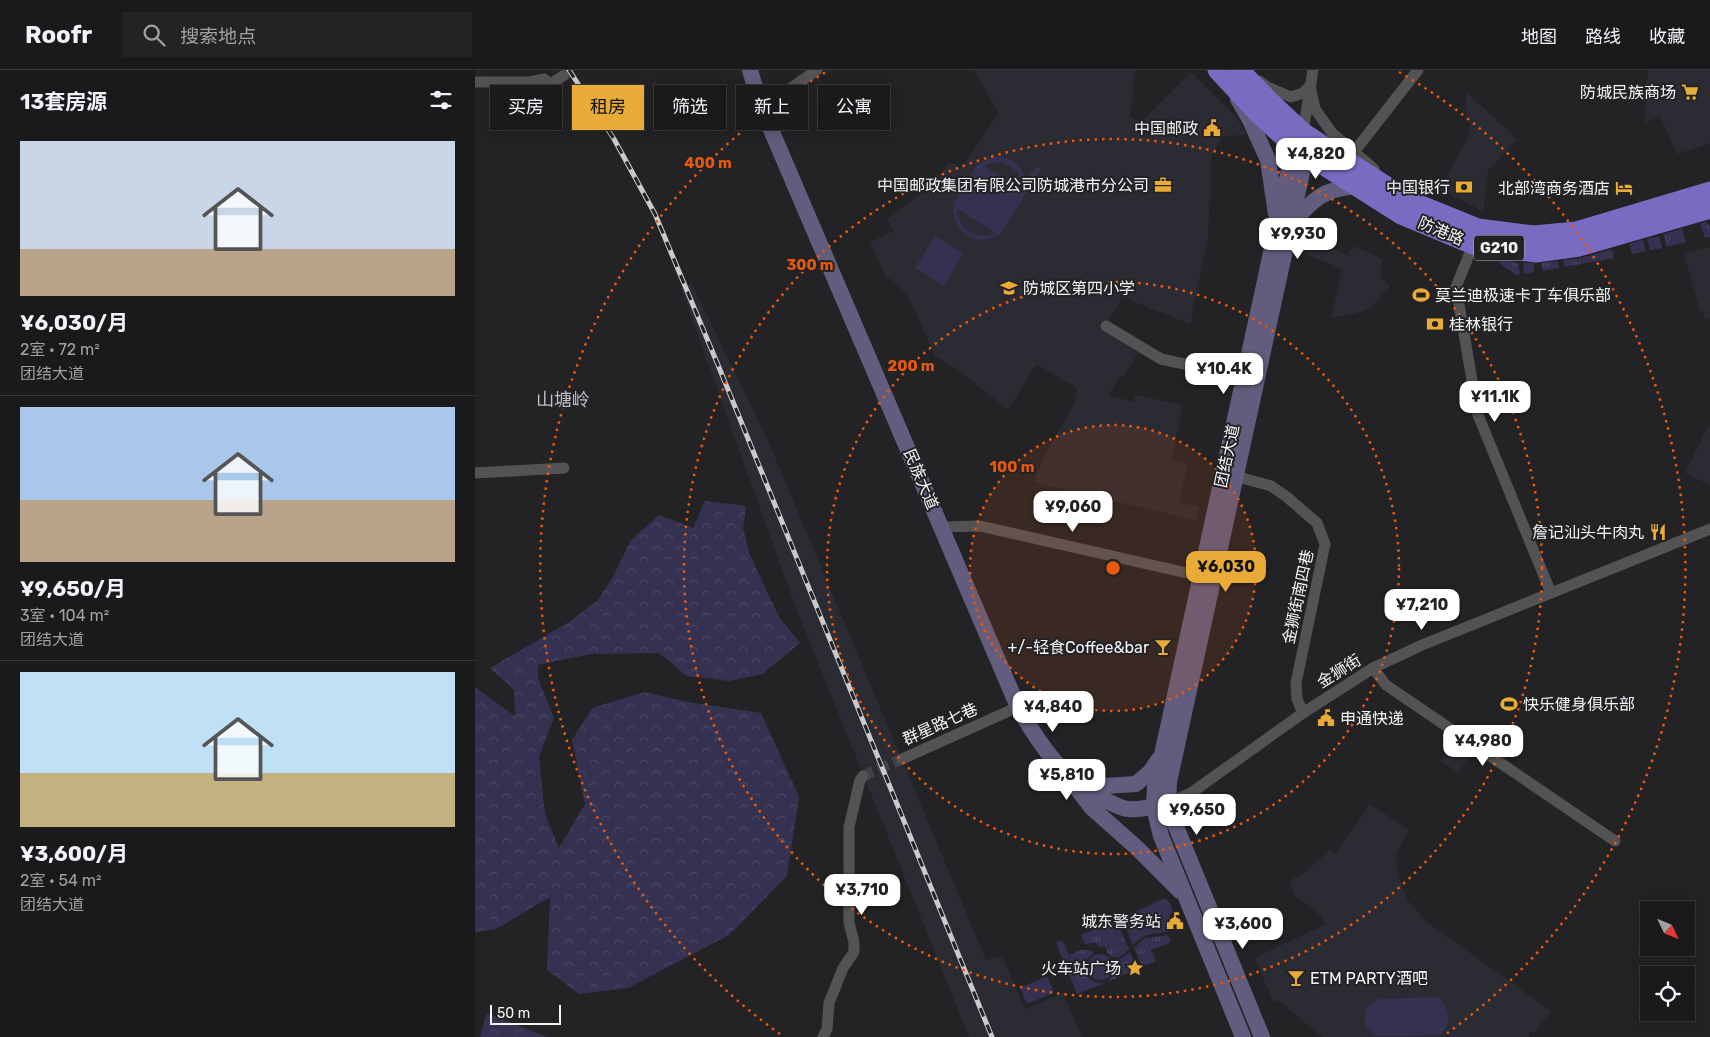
<!DOCTYPE html>
<html lang="zh">
<meta charset="utf-8">
<style>
body{margin:0;font-family:Rubik,"Noto Sans SC",sans-serif;background:#232325;color:#f1f3f6;height:100vh;display:flex;flex-direction:column;font-size:19px;white-space:nowrap}
*{box-sizing:border-box;margin:0}
p{font-size:16px;color:#9fa1a3}
.icon{flex:none;width:28px;height:28px;fill:none;stroke:currentColor;stroke-width:2;stroke-linecap:round;stroke-linejoin:round}
.map{position:relative;flex:1;overflow:hidden}
.panel{display:flex;flex-direction:column;background:#1a1a1c;width:475px}
.panel>*{flex:none}
.guide{position:absolute;left:15px;top:15px;width:475px;height:45px;display:flex;gap:10px}
.needle{width:32px;rotate:133deg}
.controls{position:absolute;left:1165px;top:831px;display:grid;gap:10px}
.controls a{display:grid;place-items:center;width:55px;height:55px;border-radius:0px;background:#1a1a1c;box-shadow:0 2px 12px #0003,0 0 0 1px #38383b;font-size:25px}
.scale{position:absolute;left:15px;bottom:12px;width:71px;box-sizing:border-box;padding-left:5px;border:2px solid #f4f3f6;border-top:0;font-size:14px;line-height:18px;white-space:nowrap;color:#f4f3f6;-webkit-text-stroke:4px #232326;paint-order:stroke}
.price{position:absolute;translate:-50% -42px;padding:0 11px;border-radius:10px;background:#fff;color:#222;font-size:16px;line-height:32px;filter:drop-shadow(0 1px 2px #0008)}
.price::after{content:'';position:absolute;left:50%;top:30px;width:15px;height:11px;margin-left:-8px;background:inherit;clip-path:polygon(0 0,100% 0,50% 100%)}
.price.selected{background:#e8ab37;color:#111}
ul{padding:0;list-style:none}
li{display:grid;align-content:center;gap:10px;height:265px;padding:0 20px}
li+li{border-top:1px solid #38383b}
li span{display:grid;place-items:center;height:155px;border-radius:0px;color:#555}
li>.icon{margin-inline-start:auto}
span .icon{width:90px;height:90px;fill:#fffc;stroke-width:1}
li b{font-size:21px}
h2{display:flex;justify-content:space-between;align-items:center;height:60px;padding:0 20px;font-size:21px}
.pill{padding:0 18px;border-radius:0px;background:#1a1a1c;box-shadow:0 2px 12px #0003,0 0 0 1px #38383b;font-size:18px;line-height:45px}
.pill.selected{background:#e8ab37;color:#111}
header{display:flex;align-items:center;gap:30px;box-sizing:border-box;height:70px;padding:0 25px;background:#1a1a1c;border-bottom:1px solid #38383b}
header strong{font-size:24px}
nav{display:flex;gap:28px;margin-inline-start:auto;font-size:18px}
.search{width:350px;height:45px;background:#232325;display:flex;align-items:center;gap:12px;box-sizing:border-box;padding:0 18px;border-radius:0px;color:#9fa1a3;font-size:19px}
main{display:flex;flex:1;min-height:0}
.map>svg:first-child{display:block}
.built{fill:#2b2b33}
.grass{fill:url(#grass-tufts)}
.forest{fill:url(#forest-crowns)}
.pitch{fill:#353151;fill-rule:evenodd}
.lines{fill:none;stroke-linecap:round;stroke-linejoin:round}
.minor-tunnel{stroke:#424245;stroke-width:11;stroke-dasharray:11 5.5;stroke-linecap:butt}
.minor{stroke:#535356;stroke-width:11}
.secondary{stroke:#625c7e;stroke-width:16}
.trunk{stroke:#7a6bc2;stroke-width:19}
.rail-casing{stroke:#cac9cc;stroke-width:5}
.rail{stroke:#232326;stroke-width:3;stroke-dasharray:9;stroke-linecap:butt}
.ring{fill:none;stroke:#e8590c;stroke-width:2.5;stroke-dasharray:2.5 5}
.labels{text-anchor:middle;dominant-baseline:central;stroke-width:4;stroke-linejoin:round;paint-order:stroke}
.shield{fill:#232326;stroke:#b5b5b8;stroke-width:1}
.shield-label{font-size:15px;font-weight:bold;fill:#f4f3f6}
.poi-label{font-size:16px;fill:#f4f3f6;stroke:#232326;text-anchor:end}
.street-label{font-size:16px;fill:#f4f3f6;stroke:#232326}
.neighbourhood-label{font-size:18px;fill:#bfbec3;stroke:#232326}
.centre{fill:#e8590c;stroke:#232326;stroke-width:2.5}
.ring-label{font-size:15px;text-anchor:middle;font-weight:bold;fill:#e8590c;stroke:#232326;stroke-width:4;stroke-linejoin:round;paint-order:stroke}
</style>
<header>
<strong>Roofr</strong>
<div class="search"><svg class="icon" aria-label="search" viewBox="0 0 24 24"><circle cx="10" cy="10" r="6"/><path d="M15 15l6 6"/></svg>搜索地点</div>
<nav><a>地图</a><a>路线</a><a>收藏</a></nav>
</header>
<main>
<section class="panel">
<h2>13套房源<svg class="icon" aria-label="filters" viewBox="0 0 24 24"><path d="M4 7h16M4 17h16"/><circle cx="9" cy="7" r="2"/><circle cx="15" cy="17" r="2"/></svg></h2>
<ul>
<li><span style="background:linear-gradient(#c9d6e8 70%,#b9a48a 0)"><svg class="icon" aria-label="home" viewBox="0 0 24 24"><path d="M3 11l9-7 9 7M6 9v11h12V9"/></svg></span><div><b>¥6,030/月</b><p>2室 · 72 m²</p><p>团结大道</p></div></li>
<li><span style="background:linear-gradient(#a9c7e8 60%,#b9a48a 0)"><svg class="icon" aria-label="home" viewBox="0 0 24 24"><path d="M3 11l9-7 9 7M6 9v11h12V9"/></svg></span><div><b>¥9,650/月</b><p>3室 · 104 m²</p><p>团结大道</p></div></li>
<li><span style="background:linear-gradient(#bfe0f5 65%,#c2b280 0)"><svg class="icon" aria-label="home" viewBox="0 0 24 24"><path d="M3 11l9-7 9 7M6 9v11h12V9"/></svg></span><div><b>¥3,600/月</b><p>2室 · 54 m²</p><p>团结大道</p></div></li>
</ul>
</section>
<div class="map">
<svg width="1235" height="967" viewBox="0 0 1235 967">
<defs>
<pattern id="grass-tufts" width="24" height="20" patternUnits="userSpaceOnUse" patternTransform="scale(1.25)"><rect width="24" height="20" fill="#353151"/><path d="M3 7l-1-3M5 7V3M7 7l1-3M15 17l-1-3M17 17v-4M19 17l1-3" fill="none" stroke="#494562"/></pattern>
<pattern id="forest-crowns" width="20" height="18" patternUnits="userSpaceOnUse" patternTransform="scale(1.25)"><rect width="20" height="18" fill="#353151"/><path d="M2 6a3 3 0 1 1 6 0M12 15a3 3 0 1 1 6 0" fill="none" stroke="#494562"/></pattern>
</defs>
<rect width="100%" height="100%" fill="#232326"/>
<g class="built">
<polygon points="499,0 660,0 655,47 666,52 716,2 761,47 772,65 748,66 737,84 733,168 715,254 645,226 645,232 628,261 663,283 648,307 644,307 634,325 658,332 661,325 708,335 696,390 713,394 704,433 724,437 721,450 558,412 567,391 599,334 603,319 561,294 533,340 486,302 460,286 434,228 415,208 412,209 395,172 418,161 412,149 460,113 474,92 486,98 524,43"/>
<polygon points="1174,0 1235,0 1235,73 1202,84 1185,46 1170,53 1172,26 1169,22"/>
<polygon points="991,22 1042,69 1012,102 1013,105 1008,141 965,119 995,64 994,45 991,45"/>
<polygon points="832,168 873,185 878,176 908,189 905,207 915,216 894,239 880,244 856,248 867,199 829,183"/>
<polygon points="1235,177 1235,248 1230,249 1228,241 1225,241 1209,184"/>
<polygon points="217,214 294,373 511,890 527,886 550,939 588,923 607,967 494,967 319,533 206,218"/>
<polygon points="1235,352 1235,415 1210,403"/>
<polygon points="980,670 997,682 983,703 966,691"/>
<polygon points="895,734 934,760 920,786 926,814 933,831 953,853 1076,941 1060,962 1054,962 1054,967 847,967 806,932 803,930 798,932 780,888 851,854 842,842 819,825 814,811 830,802 855,780 860,784"/>
</g>
<g class="grass">
<polygon points="1231,152 1235,157 1235,167 1230,168 1225,153"/>
<polygon points="1207,159 1211,172 1192,177 1188,164"/>
<polygon points="1184,166 1187,178 1175,180 1172,169"/>
<polygon points="1168,170 1171,181 1157,184 1154,174"/>
<polygon points="1137,179 1139,188 1089,197 1088,190 1107,188"/>
<polygon points="1027,190 1043,193 1045,204 1042,205 1025,194 1025,192"/>
<polygon points="1083,191 1084,198 1067,201 1066,193"/>
<polygon points="1048,193 1059,193 1059,202 1049,204"/>
<path d="M690,828L695,834L699,843L694,845L700,859C681,867 673,859 658,875L647,848Z"/>
<path d="M641,850L654,879C650,884 640,891 634,885C632,883 632,880 630,877H625L620,873L610,874L606,865Z"/>
<polygon points="693,865 696,872 676,880 681,891 667,897 659,878 670,868"/>
<path d="M587,870L594,885L605,880H615L619,883C601,894 610,915 630,913L602,924L581,873Z"/>
<polygon points="655,882 662,899 632,912 641,901 639,889 647,888"/>
<circle cx="625" cy="897" r="13"/>
</g>
<g class="forest">
<polygon points="230,431 271,436 268,459 275,485 304,547 325,573 287,604 254,611 212,606 184,583 116,584 63,595 63,608 79,648 64,687 70,744 84,778 110,734 97,670 117,638 170,622 213,632 286,643 324,727 312,806 254,865 153,918 104,924 72,900 75,827 21,859 0,862 0,617 40,646 39,620 15,598 94,552 123,530 139,505 156,470 184,445 218,458"/>
<polygon points="12,943 72,967 5,967"/>
</g>
<g class="pitch">
<path d="M517,87C535,85 547,94 551,111L561,96L566,99L527,162C503,181 474,163 479,133L502,95ZM519,92C535,92 547,102 547,119L509,96ZM482,139L520,162L521,163C502,171 483,159 482,139Z"/>
<polygon points="460,166 488,183 469,216 440,198"/>
<polygon points="572,906 579,923 552,934 545,918"/>
<path d="M962,927C975,937 977,952 966,965C952,965 915,967 903,966C894,963 888,954 890,945C891,936 897,931 905,929Z"/>
</g>
<g class="lines">
<g class="minor-tunnel">
<polyline points="88,6 97,0"/>
<polyline points="388,706 427,689"/>
</g>
<g class="minor">
<polyline points="784,11 792,17 816,27 828,23 835,16"/>
<polyline points="0,12 54,12 69,9 75,14 88,6"/>
<polyline points="835,16 840,39 857,63 899,99"/>
<polyline points="285,34 316,18 342,0"/>
<polyline points="828,62 838,0"/>
<polyline points="879,82 943,0"/>
<polyline points="998,175 981,217 1003,345 1076,523"/>
<polyline points="631,256 686,289 775,308"/>
<polyline points="0,403 89,398"/>
<polyline points="760,406 796,416 812,427 842,453 850,474 821,613 822,629 828,643"/>
<polyline points="466,457 505,456 725,506"/>
<polyline points="898,598 911,615 1140,771"/>
<polyline points="427,689 543,637"/>
<polyline points="693,733 716,723 828,643 898,598 947,575 1235,459"/>
<polyline points="348,967 352,959 354,933 368,898 379,882 379,872 374,853 374,757 385,710 388,706"/>
</g>
<g class="secondary">
<path d="M275,0L285,34L543,637C565,676 590,712 632,731C639,734 647,739 654,739C665,740 678,737 689,735"/>
<polyline points="763,29 775,50 793,90 801,144"/>
<path d="M816,154C839,129 846,120 880,116"/>
<polyline points="603,708 630,716 661,714 675,702 684,689"/>
<polyline points="600,716 617,738 662,778 705,821"/>
<polyline points="768,967 686,766 679,737 680,717 819,77 825,68"/>
<polyline points="787,967 700,754 693,733 694,712 831,84 829,72"/>
</g>
<g class="trunk">
<polyline points="742,0 782,43 819,77 926,145 998,175 1061,183 1104,177 1235,139"/>
<polyline points="765,0 796,32 828,62 857,81 934,130 1003,158 1059,165 1101,161 1235,121"/>
</g>
<g class="rail-casing">
<polyline id="rail" points="94,0 139,69 180,144 243,295 517,967"/>
</g>
<use href="#rail" class="rail"/>
</g>
<circle cx="638" cy="498" r="143" fill="#e8590c" fill-opacity=".12"/>
<g class="ring">
<circle cx="638" cy="498" r="143"/>
<circle cx="638" cy="498" r="286"/>
<circle cx="638" cy="498" r="429"/>
<path d="M305 964A573 573 0 0 1 351 2M924 2A573 573 0 0 1 971 964"/>
</g>
<defs>
<g id="supermarket-bare" transform="scale(1.35)"><path d="M-6-5.5h2.5l.6 2H6L4.5 2H-2.5L-4.4-4H-6ZM-1.5 3.2a1.3 1.3 0 1 0 .1 0ZM3 3.2a1.3 1.3 0 1 0 .1 0Z" fill="#e8ab37" stroke="#232326" stroke-width="2.5" paint-order="stroke"/></g>
<g id="civic-bare" transform="scale(1.35)"><path d="M-.6-6.5H3V-4.5H.6V-3L4-1V1h2V6H-6V1h2V-1L-.6-3ZM-1.2 2.5V6h2.4V2.5Z" fill="#e8ab37" stroke="#232326" stroke-width="2.5" paint-order="stroke"/></g>
<g id="office-bare" transform="scale(1.35)"><path d="M-6-3h4V-5.5h4V-3h4V5H-6ZM-1-4.5V-3h2v-1.5ZM-6 0V1H6V0Z" fill="#e8ab37" stroke="#232326" stroke-width="2.5" paint-order="stroke"/></g>
<g id="bank-bare" transform="scale(1.35)"><path d="M-6-4H6V4H-6ZM0-2.3a2.3 2.3 0 1 0 0 4.6a2.3 2.3 0 1 0 0-4.6Z" fill="#e8ab37" stroke="#232326" stroke-width="2.5" paint-order="stroke"/></g>
<g id="hotel-bare" transform="scale(1.35)"><path d="M-6-4.5h1.5V1H6V5H4.5V3h-9V5H-6ZM-4 0a1.8 1.8 0 1 1 3.6 0ZM.5 0V-2.5h3Q6-2.5 6 0Z" fill="#e8ab37" stroke="#232326" stroke-width="2.5" paint-order="stroke"/></g>
<g id="school-bare" transform="scale(1.35)"><path d="M0-5L7-2L0 1L-7-2ZM-4 1L0 2.5L4 1V4Q0 6-4 4Z" fill="#e8ab37" stroke="#232326" stroke-width="2.5" paint-order="stroke"/></g>
<g id="stadium-bare" transform="scale(1.35)"><path d="M0-5a6.5 5 0 1 0 0 10a6.5 5 0 1 0 0-10ZM-3.5-1.8h7v3.6h-7Z" fill="#e8ab37" stroke="#232326" stroke-width="2.5" paint-order="stroke"/></g>
<g id="restaurant-bare" transform="scale(1.35)"><path d="M-5-6h1v4h1v-4h1v4h1v-4h1v5L-1.5 .5V6h-2V.5L-5-1ZM5-6V6H3V1.5H1.5Q1.5-4 5-6Z" fill="#e8ab37" stroke="#232326" stroke-width="2.5" paint-order="stroke"/></g>
<g id="bar-bare" transform="scale(1.35)"><path d="M-6-5H6L.8 .8V4.5H3.5V6h-7V4.5H-.8V.8Z" fill="#e8ab37" stroke="#232326" stroke-width="2.5" paint-order="stroke"/></g>
<g id="sight-bare" transform="scale(1.35)"><path d="M0-6L1.8-2.2L6-1.7L2.9 1.2L3.7 5.4L0 3.3L-3.7 5.4L-2.9 1.2L-6-1.7L-1.8-2.2Z" fill="#e8ab37" stroke="#232326" stroke-width="2.5" paint-order="stroke"/></g>
</defs>
<g fill-rule="evenodd">
<use href="#supermarket-bare" x="1215" y="22"/>
<use href="#civic-bare" x="737" y="58"/>
<use href="#office-bare" x="688" y="115"/>
<use href="#bank-bare" x="989" y="117"/>
<use href="#hotel-bare" x="1149" y="118"/>
<use href="#school-bare" x="534" y="218"/>
<use href="#stadium-bare" x="946" y="225"/>
<use href="#bank-bare" x="960" y="254"/>
<use href="#restaurant-bare" x="1183" y="462"/>
<use href="#bar-bare" x="688" y="577"/>
<use href="#stadium-bare" x="1034" y="634"/>
<use href="#civic-bare" x="851" y="648"/>
<use href="#civic-bare" x="700" y="851"/>
<use href="#sight-bare" x="660" y="898"/>
<use href="#bar-bare" x="821" y="908"/>
</g>
<g class="labels">
<rect class="shield" x="999" y="165.5" width="50" height="25" rx="4"/>
<g class="shield-label">
<text x="1024" y="178">G210</text>
</g>
<g class="poi-label">
<text x="1201" y="22">防城民族商场</text>
<text x="723" y="58">中国邮政</text>
<text x="674" y="115">中国邮政集团有限公司防城港市分公司</text>
<text x="975" y="117">中国银行</text>
<text x="1135" y="118">北部湾商务酒店</text>
<text x="548" y="218" text-anchor="start">防城区第四小学</text>
<text x="960" y="225" text-anchor="start">莫兰迪极速卡丁车俱乐部</text>
<text x="974" y="254" text-anchor="start">桂林银行</text>
<text x="1169" y="462">詹记汕头牛肉丸</text>
<text x="674" y="577">+/-轻食Coffee&amp;bar</text>
<text x="1048" y="634" text-anchor="start">快乐健身俱乐部</text>
<text x="865" y="648" text-anchor="start">申通快递</text>
<text x="686" y="851">城东警务站</text>
<text x="646" y="898">火车站广场</text>
<text x="835" y="908" text-anchor="start">ETM PARTY酒吧</text>
</g>
<g class="street-label">
<text transform="translate(966 161) rotate(23)">防港路</text>
<text transform="translate(752 386) rotate(-78)">团结大道</text>
<text transform="translate(446 409) rotate(67)">民族大道</text>
<text transform="translate(823 527) rotate(-78)">金狮街南四巷</text>
<text transform="translate(864 601) rotate(-32)">金狮街</text>
<text transform="translate(465 654) rotate(-24)">群星路七巷</text>
</g>
<g class="neighbourhood-label">
<text x="88" y="330">山塘岭</text>
</g>
</g>
<circle cx="638" cy="498" r="8" class="centre"/>
<g class="ring-label">
<text x="233" y="98">400 m</text>
<text x="335" y="200">300 m</text>
<text x="436" y="301">200 m</text>
<text x="537" y="402">100 m</text>
</g>
</svg>
<div class="controls">
<a><svg class="needle" viewBox="-14 -14 28 28"><path d="M0-13l5 13h-10z" fill="#e53935"/><path d="M0 13l5-13h-10z" fill="#9fa1a3"/></svg></a>
<a><svg class="icon" aria-label="locate" viewBox="0 0 24 24"><circle cx="12" cy="12" r="6"/><path d="M12 2v4M12 18v4M2 12h4M18 12h4"/></svg></a>
</div>
<div class="scale">50 m</div>
<b class="price" style="left:841px;top:110px">¥4,820</b>
<b class="price" style="left:823px;top:190px">¥9,930</b>
<b class="price" style="left:749px;top:325px">¥10.4K</b>
<b class="price" style="left:1020px;top:353px">¥11.1K</b>
<b class="price" style="left:598px;top:463px">¥9,060</b>
<b class="price selected" style="left:751px;top:523px">¥6,030</b>
<b class="price" style="left:947px;top:561px">¥7,210</b>
<b class="price" style="left:578px;top:663px">¥4,840</b>
<b class="price" style="left:1008px;top:697px">¥4,980</b>
<b class="price" style="left:592px;top:731px">¥5,810</b>
<b class="price" style="left:722px;top:766px">¥9,650</b>
<b class="price" style="left:387px;top:846px">¥3,710</b>
<b class="price" style="left:768px;top:880px">¥3,600</b>
<div class="guide">
<a class="pill">买房</a>
<a class="pill selected">租房</a>
<a class="pill">筛选</a>
<a class="pill">新上</a>
<a class="pill">公寓</a>
</div>
</div>
</main>
